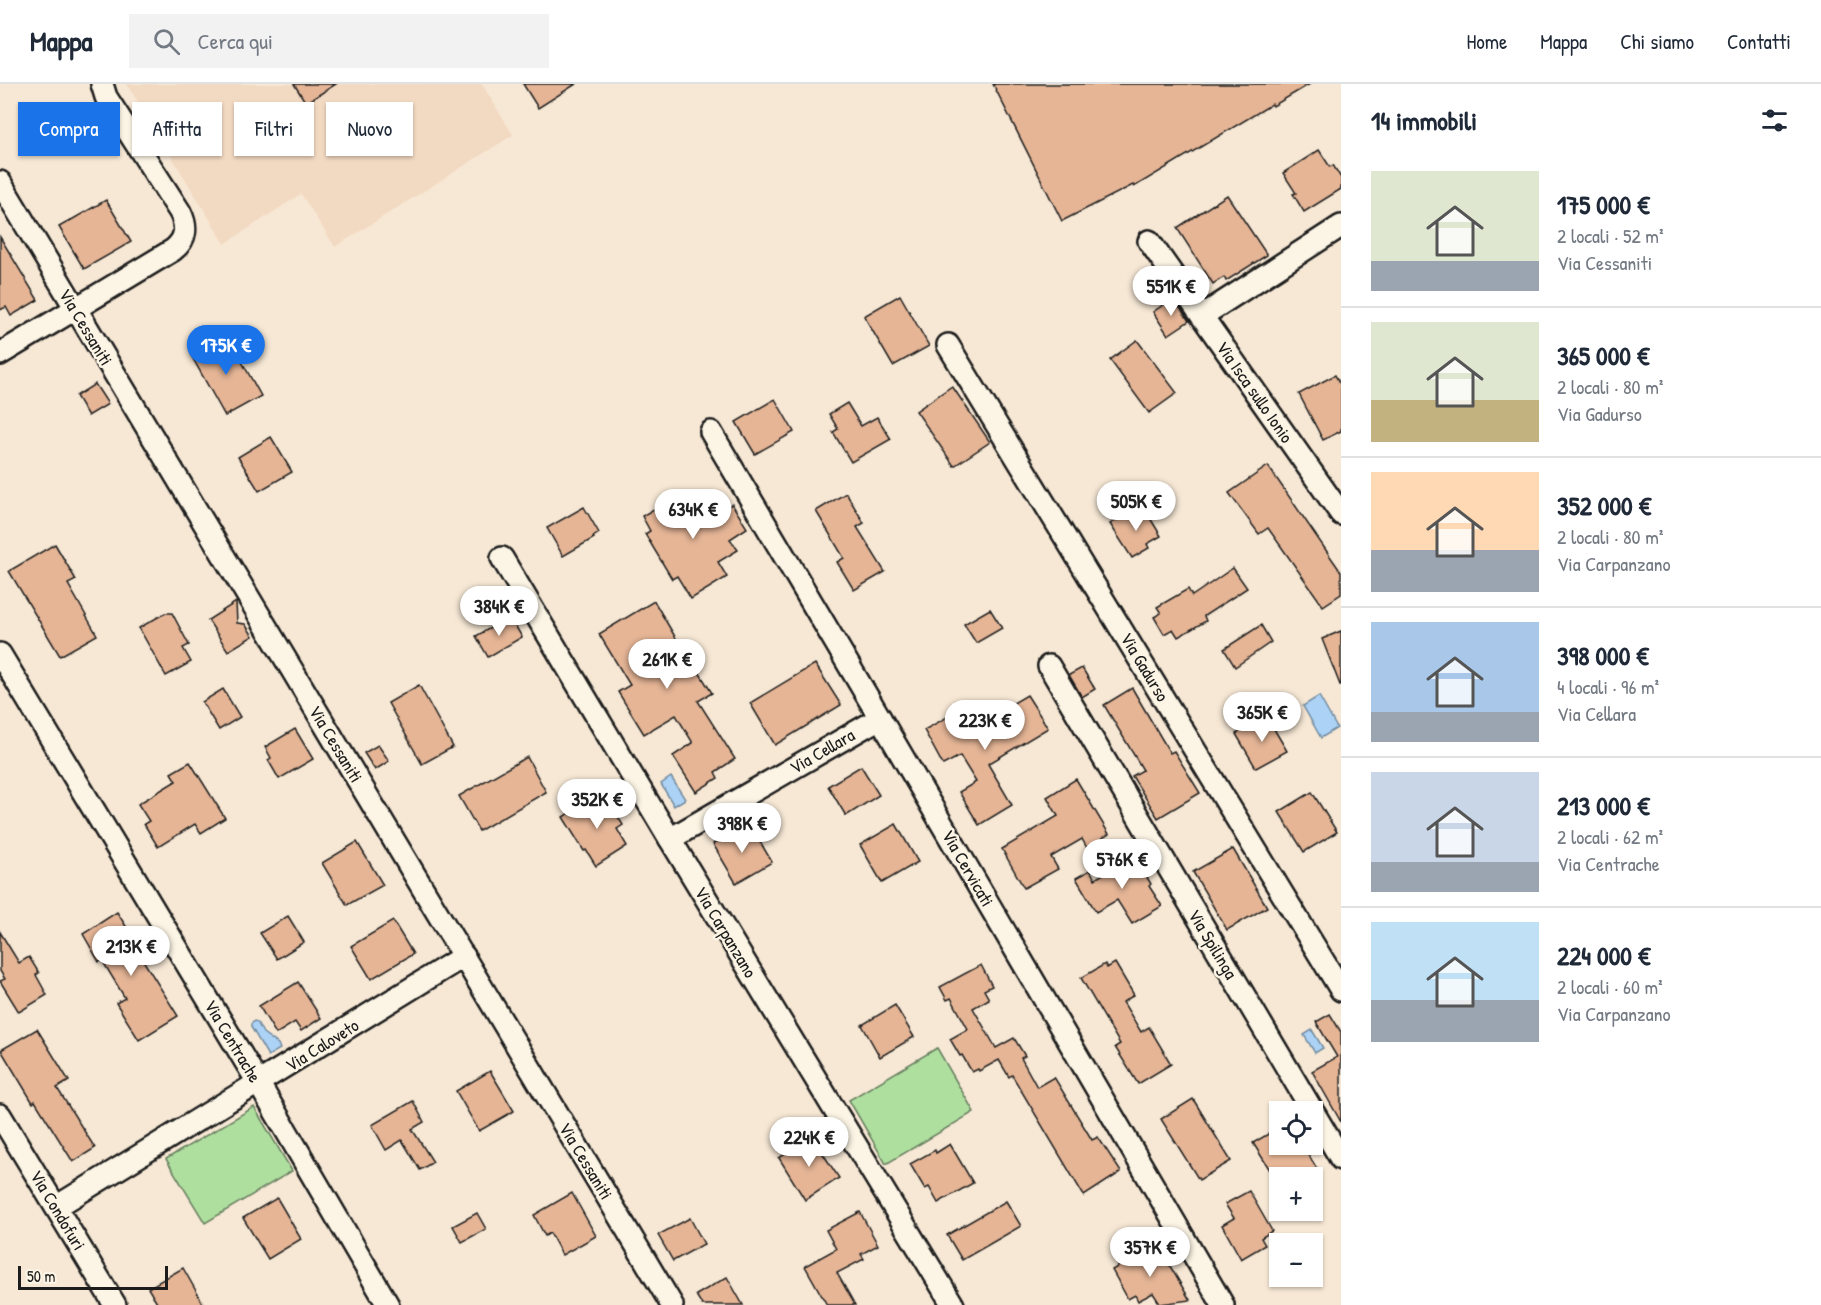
<!DOCTYPE html>
<html lang="it">
<meta charset="utf-8">
<style>
body{margin:0;font-family:"Patrick Hand",sans-serif;background:#f2f2f3;color:#1f2937;height:100vh;display:flex;flex-direction:column;font-size:22px;white-space:nowrap}
*{box-sizing:border-box;margin:0}
p{font-size:20px;color:#747a83}
.icon{flex:none;width:33px;height:33px;fill:none;stroke:currentColor;stroke-width:2;stroke-linecap:round;stroke-linejoin:round}
.map{position:relative;flex:1;overflow:hidden}
.drawer{display:flex;flex-direction:column;background:#fff;width:480px}
.drawer>*{flex:none}
.top-card{position:absolute;left:18px;top:18px;width:570px;height:54px;display:flex;gap:12px}
.fabs{position:absolute;left:1269px;top:1017px;display:grid;gap:12px}
.fabs a{display:grid;place-items:center;width:54px;height:54px;border-radius:0px;background:#fff;box-shadow:0 2px 4px #0004;font-size:30px}
.scale{position:absolute;left:18px;bottom:15px;width:150px;box-sizing:border-box;padding-left:6px;border:3px solid #1c1c1c;border-top:0;font-size:16px;line-height:21px;white-space:nowrap;color:#1c1c1c;-webkit-text-stroke:4px #fcf5e5;paint-order:stroke}
.price{position:absolute;translate:-50% -51px;padding:0 14px;border-radius:21px;background:#fff;color:#222;font-size:20px;line-height:39px;filter:drop-shadow(0 2px 3px #0008)}
.price::after{content:'';position:absolute;left:50%;top:36px;width:18px;height:14px;margin-left:-9px;background:inherit;clip-path:polygon(0 0,100% 0,50% 100%)}
.price.selected{background:#1a73e8;color:#fff}
ul{padding:0;list-style:none}
li{display:flex;align-items:center;gap:18px;height:150px;padding:0 30px}
li+li{border-top:2px solid #e0e1e3}
li span{display:grid;place-items:center;flex:none;width:168px;height:120px;border-radius:0px;color:#555}
li>.icon{margin-inline-start:auto}
span .icon{width:72px;height:72px;fill:#fffc;stroke-width:1}
li b{font-size:26px}
h2{display:flex;justify-content:space-between;align-items:center;height:72px;padding:0 30px;font-size:26px}
.tag{padding:0 21px;border-radius:0px;background:#fff;box-shadow:0 2px 4px #0004;font-size:21px;line-height:54px}
.tag.selected{background:#1a73e8;color:#fff}
header{display:flex;align-items:center;gap:36px;box-sizing:border-box;height:84px;padding:0 30px;background:#fff;border-bottom:2px solid #e0e1e3}
header strong{font-size:28px}
nav{display:flex;gap:33px;margin-inline-start:auto;font-size:21px}
.search{width:420px;height:54px;background:#f2f2f3;display:flex;align-items:center;gap:15px;box-sizing:border-box;padding:0 21px;border-radius:0px;color:#747a83;font-size:22px}
main{display:flex;flex:1;min-height:0}
.map>svg:first-child{display:block}
.built{fill:#f2d9c2}
.green{fill:#afdf9f;stroke:#667e5e;stroke-width:1.5}
.water{fill:#acd3f6;stroke:#728a9f;stroke-width:1.5}
.building{fill:#e5b596;stroke:#1c1c1c;stroke-width:1.5}
.lines{fill:none;stroke-linecap:round;stroke-linejoin:round}
.street-casing{stroke:#1c1c1c;stroke-width:26}
.street{stroke:#fcf5e5;stroke-width:21}
.labels{text-anchor:middle;dominant-baseline:central;stroke-width:5;stroke-linejoin:round;paint-order:stroke}
.street-label{font-size:18px;fill:#1c1c1c;stroke:#fcf5e5}
</style>
<header>
<strong>Mappa</strong>
<div class="search"><svg class="icon" aria-label="search" viewBox="0 0 24 24"><circle cx="10" cy="10" r="6"/><path d="M15 15l6 6"/></svg>Cerca qui</div>
<nav><a>Home</a><a>Mappa</a><a>Chi siamo</a><a>Contatti</a></nav>
</header>
<main>
<div class="map">
<svg width="1341" height="1221" viewBox="0 0 1341 1221">
<rect width="100%" height="100%" fill="#f7e8d5"/>
<filter id="ink" filterUnits="userSpaceOnUse"><feTurbulence type="fractalNoise" baseFrequency=".0167" numOctaves="2"/><feDisplacementMap in="SourceGraphic" scale="12" xChannelSelector="R" yChannelSelector="G"/><feConvolveMatrix kernelMatrix="1 2 1 2 8 2 1 2 1" color-interpolation-filters="sRGB"/></filter>
<g filter="url(#ink)">
<polygon class="built" points="127,0 482,0 513,51 335,163 301,110 225,160"/>
<g class="green">
<polygon points="937,964 974,1028 886,1080 849,1016"/>
<polygon points="254,1023 292,1087 205,1139 166,1075"/>
</g>
<g class="water">
<polygon points="1319,612 1337,644 1321,654 1303,622"/>
<polygon points="671,693 685,715 674,722 661,700"/>
<polygon points="254,937 257,938 263,949 278,960 280,965 268,972 251,943 251,940"/>
<polygon points="1312,946 1323,964 1315,969 1304,951"/>
</g>
<g class="building">
<polygon points="294,0 336,0 306,19"/>
<polygon points="523,0 576,0 538,24"/>
<polygon points="993,0 1310,0 1273,22 1272,20 1134,103 1133,101 1062,137"/>
<polygon points="1319,66 1330,83 1333,81 1341,94 1341,105 1304,128 1293,110 1296,109 1283,89"/>
<polygon points="1227,111 1267,171 1226,197 1224,193 1213,200 1177,144"/>
<polygon points="106,116 131,158 84,185 59,143"/>
<polygon points="0,153 38,216 11,232 6,223 0,226"/>
<polygon points="900,211 929,262 893,282 864,232"/>
<polygon points="1173,214 1189,237 1168,251 1153,228"/>
<polygon points="227,251 261,312 225,332 191,271"/>
<polygon points="1137,256 1177,309 1149,329 1110,276"/>
<polygon points="1335,291 1341,302 1341,347 1323,356 1299,310"/>
<polygon points="95,300 108,320 88,332 76,312"/>
<polygon points="952,302 990,358 954,382 916,327"/>
<polygon points="775,315 794,348 755,370 736,338"/>
<polygon points="847,319 861,342 877,333 891,355 851,378 833,348 838,345 829,330"/>
<polygon points="271,353 292,388 259,407 238,373"/>
<polygon points="1268,382 1341,488 1341,510 1323,522 1268,444 1259,450 1229,409"/>
<polygon points="681,409 689,422 707,411 718,428 732,420 747,444 730,455 738,466 718,478 727,493 691,515 677,492 672,495 645,450 650,447 642,432"/>
<polygon points="846,409 864,439 857,443 885,488 854,506 837,478 844,474 816,427"/>
<polygon points="584,423 599,449 593,453 594,454 563,472 547,444"/>
<polygon points="1144,424 1161,452 1147,460 1149,464 1132,474 1110,440 1130,428 1132,432"/>
<polygon points="55,460 76,496 68,500 97,551 60,572 9,487"/>
<polygon points="1233,484 1247,504 1204,532 1206,537 1178,553 1173,545 1164,550 1154,533 1161,529 1157,523 1188,505 1192,512"/>
<polygon points="654,517 684,568 686,567 712,609 698,617 735,675 715,688 718,694 696,708 673,672 693,659 676,631 644,650 618,608 630,601 599,550"/>
<polygon points="236,518 237,539 245,540 253,552 228,567 208,536"/>
<polygon points="990,525 1002,544 976,559 964,540"/>
<polygon points="165,529 172,529 189,561 183,564 191,578 166,592 139,544"/>
<polygon points="510,533 522,553 488,573 476,552"/>
<polygon points="1261,541 1271,558 1235,583 1224,565"/>
<polygon points="1341,547 1341,601 1340,601 1322,555"/>
<polygon points="815,580 841,621 775,661 750,619"/>
<polygon points="1082,584 1095,605 1082,613 1069,591"/>
<polygon points="419,601 453,663 422,680 388,619"/>
<polygon points="1132,604 1170,669 1174,667 1200,709 1158,734 1132,692 1143,686 1104,621"/>
<polygon points="223,605 240,633 219,646 202,618"/>
<polygon points="1027,611 1048,644 988,680 1012,721 979,741 959,708 976,698 960,672 943,681 924,646 960,626 970,645"/>
<polygon points="1267,633 1287,667 1256,684 1236,650"/>
<polygon points="295,645 313,675 279,695 268,676 271,674 265,663"/>
<polygon points="378,661 389,677 375,686 364,669"/>
<polygon points="527,673 546,708 479,747 459,712"/>
<polygon points="190,678 225,734 201,749 195,740 158,763 144,740 149,737 138,720 176,697 171,689"/>
<polygon points="861,682 879,711 846,732 828,702"/>
<polygon points="1076,695 1109,750 1087,764 1082,755 1051,773 1058,785 1024,804 1002,765 1058,732 1047,713"/>
<polygon points="1312,708 1337,748 1304,768 1279,728"/>
<polygon points="605,712 623,741 617,745 627,762 596,782 586,766 584,767 563,733 579,723 582,726"/>
<polygon points="896,740 918,778 882,799 860,761"/>
<polygon points="745,741 755,758 759,756 772,778 736,799 713,760"/>
<polygon points="357,758 383,801 347,821 322,779"/>
<polygon points="1233,765 1267,823 1227,846 1193,788"/>
<polygon points="1133,773 1136,778 1137,777 1151,800 1149,802 1162,822 1132,840 1117,816 1096,828 1076,794 1090,786 1095,795"/>
<polygon points="117,828 129,847 126,849 178,932 139,956 116,919 125,914 102,876 99,878 83,850"/>
<polygon points="288,832 304,858 277,875 260,849"/>
<polygon points="393,837 413,870 371,895 351,862"/>
<polygon points="0,848 19,879 29,873 39,889 36,891 47,911 19,928 0,897 5,895 0,887"/>
<polygon points="1115,879 1134,911 1123,918 1141,948 1149,943 1171,980 1138,1000 1115,963 1120,960 1081,894 1105,880 1107,884"/>
<polygon points="981,881 992,902 984,906 989,915 973,924 996,964 1014,954 1025,972 1021,974 1037,1003 1054,993 1092,1056 1098,1053 1121,1088 1084,1112 1012,991 1009,993 999,976 979,987 978,985 972,988 962,971 960,972 950,955 968,945 951,914 947,916 940,903"/>
<polygon points="298,898 321,934 301,947 295,938 276,950 259,922"/>
<polygon points="895,921 914,953 880,973 862,941"/>
<polygon points="1330,930 1341,948 1341,1038 1312,987 1337,973 1316,938"/>
<polygon points="37,945 69,997 57,1004 95,1064 73,1078 35,1017 33,1019 1,966"/>
<polygon points="490,987 514,1027 479,1047 456,1007"/>
<polygon points="1193,1015 1231,1077 1199,1096 1161,1035"/>
<polygon points="413,1017 424,1038 412,1045 433,1078 420,1086 402,1056 386,1066 372,1041"/>
<polygon points="1280,1043 1280,1060 1302,1060 1319,1088 1309,1094 1275,1094 1253,1059"/>
<polygon points="812,1053 839,1094 805,1116 779,1074"/>
<polygon points="950,1060 973,1099 938,1119 929,1103 925,1105 910,1080 935,1066 936,1069"/>
<polygon points="1249,1107 1272,1147 1261,1154 1265,1161 1241,1175 1222,1141 1234,1134 1225,1120"/>
<polygon points="572,1109 596,1152 562,1171 550,1149 545,1152 534,1131"/>
<polygon points="277,1114 301,1155 268,1175 243,1134"/>
<polygon points="1006,1117 1021,1142 962,1176 947,1151"/>
<polygon points="860,1128 878,1161 861,1170 864,1175 837,1189 855,1221 827,1221 805,1182 836,1165 826,1146"/>
<polygon points="477,1129 486,1145 462,1158 453,1142"/>
<polygon points="690,1134 704,1160 673,1177 658,1151"/>
<polygon points="1157,1160 1190,1216 1160,1220 1153,1209 1138,1217 1135,1211 1128,1215 1112,1186"/>
<polygon points="183,1184 204,1221 158,1221 148,1204"/>
<polygon points="727,1193 743,1221 702,1221 696,1211"/>
</g>
<g class="lines">
<g class="street-casing">
<g id="street">
<polyline points="0,98 672,1221"/>
<polyline points="1149,157 1341,430"/>
<polyline points="1202,232 1341,142"/>
<polyline points="948,261 1341,906"/>
<path d="M0,270L173,166C187,155 187,142 180,128L106,13L102,0"/>
<polyline points="711,348 880,634 1223,1221"/>
<polyline points="502,474 670,755 953,1221"/>
<polyline points="0,570 259,1000 388,1221"/>
<polyline points="1049,582 1341,1075"/>
<polyline points="670,755 880,634"/>
<polyline points="0,1031 115,1221"/>
<polyline points="56,1123 464,872"/>
</g>
</g>
<use href="#street" class="street"/>
</g>
</g>
<g class="labels">
<g class="street-label">
<text transform="translate(86 243) rotate(59)">Via Cessaniti</text>
<text transform="translate(1255 308) rotate(55)">Via Isca sullo Ionio</text>
<text transform="translate(1145 583) rotate(59)">Via Gadurso</text>
<text transform="translate(336 660) rotate(59)">Via Cessaniti</text>
<text transform="translate(822 667) rotate(-30)">Via Cellara</text>
<text transform="translate(968 784) rotate(60)">Via Cervicati</text>
<text transform="translate(726 848) rotate(59)">Via Carpanzano</text>
<text transform="translate(1213 860) rotate(59)">Via Spilinga</text>
<text transform="translate(233 957) rotate(59)">Via Centrache</text>
<text transform="translate(322 961) rotate(-32)">Via Caloveto</text>
<text transform="translate(586 1077) rotate(59)">Via Cessaniti</text>
<text transform="translate(58 1126) rotate(59)">Via Condofuri</text>
</g>
</g>
</svg>
<div class="fabs">
<a><svg class="icon" aria-label="locate" viewBox="0 0 24 24"><circle cx="12" cy="12" r="6"/><path d="M12 2v4M12 18v4M2 12h4M18 12h4"/></svg></a>
<a>+</a>
<a>−</a>
</div>
<div class="scale">50 m</div>
<b class="price" style="left:1171px;top:233px">551K €</b>
<b class="price selected" style="left:226px;top:292px">175K €</b>
<b class="price" style="left:1136px;top:448px">505K €</b>
<b class="price" style="left:693px;top:456px">634K €</b>
<b class="price" style="left:499px;top:553px">384K €</b>
<b class="price" style="left:667px;top:606px">261K €</b>
<b class="price" style="left:1262px;top:659px">365K €</b>
<b class="price" style="left:985px;top:667px">223K €</b>
<b class="price" style="left:597px;top:746px">352K €</b>
<b class="price" style="left:742px;top:770px">398K €</b>
<b class="price" style="left:1122px;top:806px">576K €</b>
<b class="price" style="left:131px;top:893px">213K €</b>
<b class="price" style="left:809px;top:1084px">224K €</b>
<b class="price" style="left:1150px;top:1194px">357K €</b>
<div class="top-card">
<a class="tag selected">Compra</a>
<a class="tag">Affitta</a>
<a class="tag">Filtri</a>
<a class="tag">Nuovo</a>
</div>
</div>
<section class="drawer">
<h2>14 immobili<svg class="icon" aria-label="filters" viewBox="0 0 24 24"><path d="M4 7h16M4 17h16"/><circle cx="9" cy="7" r="2"/><circle cx="15" cy="17" r="2"/></svg></h2>
<ul>
<li><span style="background:linear-gradient(#dfe7d0 75%,#9aa5b1 0)"><svg class="icon" aria-label="home" viewBox="0 0 24 24"><path d="M3 11l9-7 9 7M6 9v11h12V9"/></svg></span><div><b>175 000 €</b><p>2 locali · 52 m²</p><p>Via Cessaniti</p></div></li>
<li><span style="background:linear-gradient(#dfe7d0 65%,#c2b280 0)"><svg class="icon" aria-label="home" viewBox="0 0 24 24"><path d="M3 11l9-7 9 7M6 9v11h12V9"/></svg></span><div><b>365 000 €</b><p>2 locali · 80 m²</p><p>Via Gadurso</p></div></li>
<li><span style="background:linear-gradient(#ffd9b3 65%,#9aa5b1 0)"><svg class="icon" aria-label="home" viewBox="0 0 24 24"><path d="M3 11l9-7 9 7M6 9v11h12V9"/></svg></span><div><b>352 000 €</b><p>2 locali · 80 m²</p><p>Via Carpanzano</p></div></li>
<li><span style="background:linear-gradient(#a9c7e8 75%,#9aa5b1 0)"><svg class="icon" aria-label="home" viewBox="0 0 24 24"><path d="M3 11l9-7 9 7M6 9v11h12V9"/></svg></span><div><b>398 000 €</b><p>4 locali · 96 m²</p><p>Via Cellara</p></div></li>
<li><span style="background:linear-gradient(#c9d6e8 75%,#9aa5b1 0)"><svg class="icon" aria-label="home" viewBox="0 0 24 24"><path d="M3 11l9-7 9 7M6 9v11h12V9"/></svg></span><div><b>213 000 €</b><p>2 locali · 62 m²</p><p>Via Centrache</p></div></li>
<li><span style="background:linear-gradient(#bfe0f5 65%,#9aa5b1 0)"><svg class="icon" aria-label="home" viewBox="0 0 24 24"><path d="M3 11l9-7 9 7M6 9v11h12V9"/></svg></span><div><b>224 000 €</b><p>2 locali · 60 m²</p><p>Via Carpanzano</p></div></li>
</ul>
</section>
</main>
